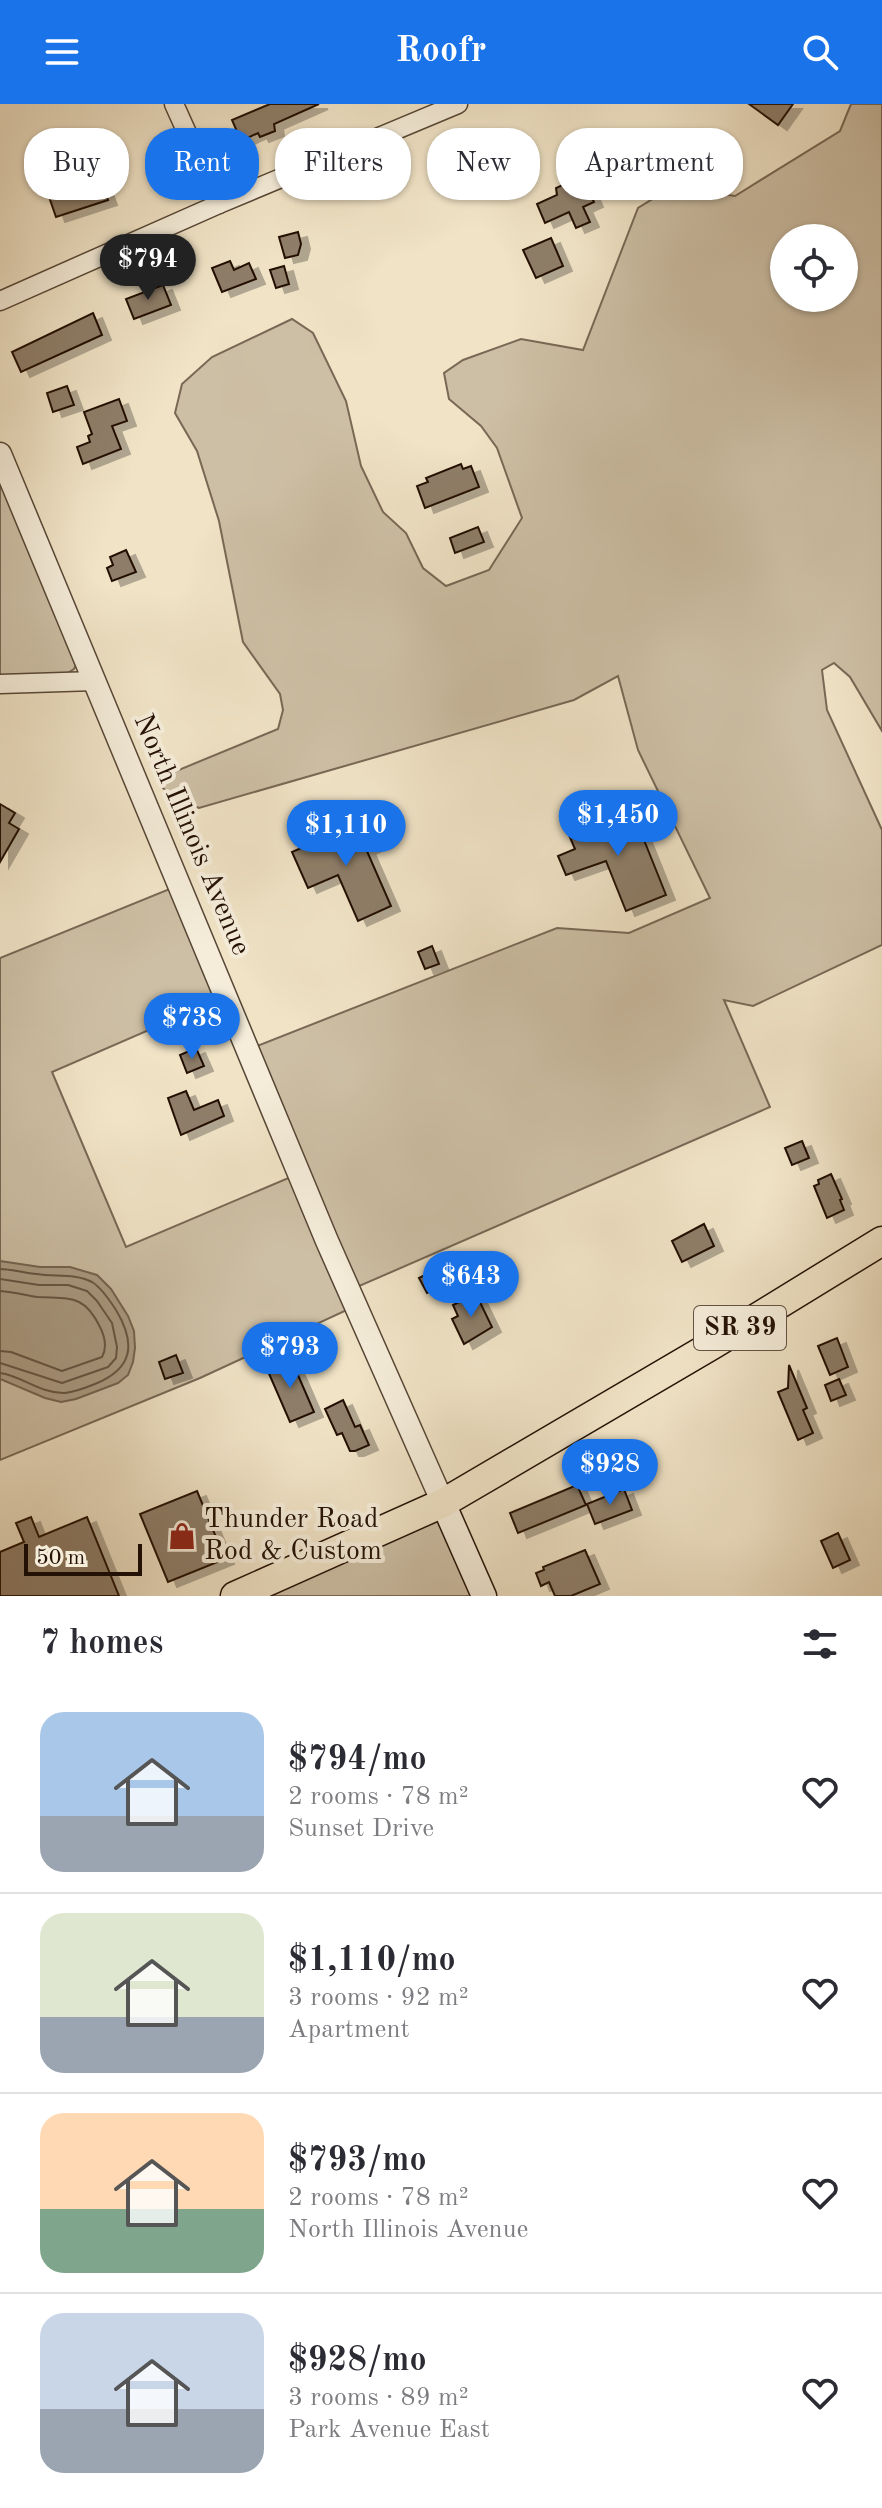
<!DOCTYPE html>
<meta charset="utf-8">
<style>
body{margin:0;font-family:"Old Standard TT",serif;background:#f7f7f7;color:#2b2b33;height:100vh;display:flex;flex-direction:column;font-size:30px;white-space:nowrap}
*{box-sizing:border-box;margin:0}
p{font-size:26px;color:#7c7c81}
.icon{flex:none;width:44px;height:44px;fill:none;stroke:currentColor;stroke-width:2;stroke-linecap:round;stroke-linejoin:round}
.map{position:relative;height:1492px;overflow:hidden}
.drawer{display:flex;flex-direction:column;background:#fff;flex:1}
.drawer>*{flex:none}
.top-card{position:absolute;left:24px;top:24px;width:834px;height:72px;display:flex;gap:16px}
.buttons{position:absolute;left:770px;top:120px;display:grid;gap:16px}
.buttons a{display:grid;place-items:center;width:88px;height:88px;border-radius:50%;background:#fff;box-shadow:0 2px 6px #0004;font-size:40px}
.scale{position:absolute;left:24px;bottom:20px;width:118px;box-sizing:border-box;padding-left:8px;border:4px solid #241105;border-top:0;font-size:22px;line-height:28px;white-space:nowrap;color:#241105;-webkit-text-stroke:6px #f5edda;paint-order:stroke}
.price{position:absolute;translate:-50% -68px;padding:0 18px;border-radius:28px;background:#1a73e8;color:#fff;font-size:26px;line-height:52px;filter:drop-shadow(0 2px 4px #0008)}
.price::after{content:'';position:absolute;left:50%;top:48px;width:24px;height:18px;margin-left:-12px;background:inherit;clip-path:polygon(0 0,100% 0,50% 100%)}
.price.on{background:#222;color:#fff}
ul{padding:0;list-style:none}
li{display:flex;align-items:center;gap:24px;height:200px;padding:0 40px}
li+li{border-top:2px solid #e1e1e2}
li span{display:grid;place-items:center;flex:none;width:224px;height:160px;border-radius:24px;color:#555}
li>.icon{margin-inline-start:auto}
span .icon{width:96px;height:96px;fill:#fffc;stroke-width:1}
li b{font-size:34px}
h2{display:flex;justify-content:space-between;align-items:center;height:96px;padding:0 40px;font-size:34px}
.chip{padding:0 28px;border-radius:32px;background:#fff;box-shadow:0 2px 6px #0004;font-size:28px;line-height:72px}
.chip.on{background:#1a73e8;color:#fff}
header{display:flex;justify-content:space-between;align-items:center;height:104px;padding:0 40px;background:#1a73e8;color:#fff;font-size:36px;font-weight:800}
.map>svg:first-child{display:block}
.green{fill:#cdbfa5;stroke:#786855;stroke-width:2;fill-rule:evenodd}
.water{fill:#ab9c84;stroke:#756451;stroke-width:2}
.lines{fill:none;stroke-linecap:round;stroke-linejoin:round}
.shore{stroke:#685644;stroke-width:2}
.building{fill:#8e7e69;stroke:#241105;stroke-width:2;filter:url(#shadow)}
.minor-casing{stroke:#574635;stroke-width:21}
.tertiary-casing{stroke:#574635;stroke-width:25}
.secondary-casing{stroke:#241105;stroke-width:27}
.primary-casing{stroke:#241105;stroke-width:31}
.minor{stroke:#f5edda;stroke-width:18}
.tertiary{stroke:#f5edda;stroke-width:22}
.secondary{stroke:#f5edda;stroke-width:24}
.primary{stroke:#f0e3c6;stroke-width:28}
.labels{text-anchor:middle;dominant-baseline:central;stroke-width:8;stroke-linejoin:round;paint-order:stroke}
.shield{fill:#f5edda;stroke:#635345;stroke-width:2}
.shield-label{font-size:26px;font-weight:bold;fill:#241105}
.street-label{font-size:28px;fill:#241105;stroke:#f5edda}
.poi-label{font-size:28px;fill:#241105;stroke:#f5edda;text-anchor:start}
</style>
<header><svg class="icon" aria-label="menu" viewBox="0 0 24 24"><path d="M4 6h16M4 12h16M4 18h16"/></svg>Roofr<svg class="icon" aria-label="search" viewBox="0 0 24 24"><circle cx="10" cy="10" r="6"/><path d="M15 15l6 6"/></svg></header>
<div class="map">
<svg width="882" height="1492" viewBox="0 0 882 1492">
<defs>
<filter id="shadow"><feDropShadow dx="9" dy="5" stdDeviation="0" flood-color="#0004"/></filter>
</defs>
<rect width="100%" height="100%" fill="#f0e3c6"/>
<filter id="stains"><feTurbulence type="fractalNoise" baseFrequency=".0025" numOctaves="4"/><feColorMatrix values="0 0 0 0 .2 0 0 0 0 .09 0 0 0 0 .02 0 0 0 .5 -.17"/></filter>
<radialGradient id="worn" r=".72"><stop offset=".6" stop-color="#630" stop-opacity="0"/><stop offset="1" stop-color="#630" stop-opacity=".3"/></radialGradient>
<g class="green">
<path d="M851,0H882V627L850,573L834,559L822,566L827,606L882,726V841L753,902L724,896L770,1003L357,1183L257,942L557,824L629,829L710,794L638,646L618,572L574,596L199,704L171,692L160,681L169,670L278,625L283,606L280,590L243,538L219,417L197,347L175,309L182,280L212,253L292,215L313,229L346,297L361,362L383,408L406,429L423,464L446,482L489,466L522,414L497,344L481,322L449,295L444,269L463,256L521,235L583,246L638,104L672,83L735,92L840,27ZM784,134H844V194H784Z"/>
<polygon points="0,369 78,557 74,565 66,570 0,572"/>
<polygon points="172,784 218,896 52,968 126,1143 293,1072 349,1205 200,1274 0,1356 0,854"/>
<polygon points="440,1416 473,1492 275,1492 273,1489"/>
</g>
<polygon class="water" points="0,1157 40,1163 70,1163 97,1171 111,1185 128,1212 134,1227 135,1244 133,1258 128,1271 118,1279 76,1295 61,1298 45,1294 0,1275"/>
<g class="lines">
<g class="shore">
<path d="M0,1165C12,1165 24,1169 37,1170C55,1173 75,1169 92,1178C102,1184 110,1197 116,1206C137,1241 132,1265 95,1280C85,1284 75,1288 65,1289C41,1290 22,1272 0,1269"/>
<polyline points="0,1175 39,1181 68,1181 87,1187 97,1197 112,1219 117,1243 116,1254 108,1263 62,1279 0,1259"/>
<path d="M0,1187C13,1188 25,1191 38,1193C70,1195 84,1190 100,1223C105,1233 107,1244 102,1253L62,1267L11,1248L0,1247"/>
</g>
</g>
<g class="building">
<polygon points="270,0 319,0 274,20 275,27 260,33 258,29 241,37 232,16"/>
<polygon points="749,0 793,0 778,21"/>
<polygon points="98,68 108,96 56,113 48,90 79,80 77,75"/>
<polygon points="584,76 594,98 583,103 590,118 576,124 569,108 545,119 537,100 557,91 556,84 571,77 573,81"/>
<polygon points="298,128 301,140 298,151 285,154 279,133"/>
<polygon points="551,134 563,162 536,174 523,146"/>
<polygon points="230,157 234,166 249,159 256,175 222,188 212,164"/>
<polygon points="284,162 289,180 276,184 270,166"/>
<polygon points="163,181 171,201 134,215 126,195"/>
<polygon points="93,209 102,231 21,268 12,248"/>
<polygon points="67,282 74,301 53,308 47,289"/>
<polygon points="119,295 127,317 112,322 121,345 83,360 77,343 90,338 88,332 92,330 84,308"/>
<polygon points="461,360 463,365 471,362 479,383 425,404 417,382 428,378 426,374"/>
<polygon points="478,423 484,438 455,449 450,434"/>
<polygon points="126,446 136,468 112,477 107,464 113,461 110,453"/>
<polygon points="0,700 15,709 9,719 19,725 0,758"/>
<polygon points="632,706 666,791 626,807 606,757 566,771 558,752 575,745 569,731"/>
<polygon points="356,720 361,733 380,725 385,736 366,745 391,802 358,817 338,771 308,784 292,748"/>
<polygon points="432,842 439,860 425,865 418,848"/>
<polygon points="196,944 204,962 187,969 180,951"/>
<polygon points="186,987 194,1006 218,996 224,1012 181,1031 168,994"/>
<polygon points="802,1037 809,1054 792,1061 785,1044"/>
<polygon points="831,1070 842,1095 840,1096 844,1106 827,1114 814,1082 819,1080 818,1076"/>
<polygon points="704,1120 714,1142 682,1158 672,1137"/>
<polygon points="433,1167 441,1182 427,1189 419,1174"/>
<polygon points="476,1190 492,1223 464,1240 452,1215 458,1212 453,1201"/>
<polygon points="837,1234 848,1263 830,1271 818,1242"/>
<polygon points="176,1251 183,1269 165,1275 159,1258"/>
<polygon points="291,1255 314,1308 290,1318 267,1265"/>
<polygon points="789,1261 807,1304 803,1306 813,1329 798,1336 778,1288 788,1284"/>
<polygon points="839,1275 846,1291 831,1297 825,1281"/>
<polygon points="343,1296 355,1323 360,1321 369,1341 355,1347 350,1347 342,1329 337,1331 325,1305"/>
<polygon points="577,1381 586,1401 518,1429 510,1409"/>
<polygon points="624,1385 632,1406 595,1420 587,1400"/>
<polygon points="197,1387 225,1455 168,1478 140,1410"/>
<polygon points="31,1413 39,1433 87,1413 119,1492 0,1492 0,1448 24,1438 16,1419"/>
<polygon points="838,1429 850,1456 833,1464 821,1437"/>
<polygon points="585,1446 600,1480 571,1492 555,1492 549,1478 541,1482 536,1469 544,1466 543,1463"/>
</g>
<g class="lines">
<g class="minor-casing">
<g id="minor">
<polyline points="174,0 219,100"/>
<polyline points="0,197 219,100 458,0"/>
<polyline points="0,580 95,577"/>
</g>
</g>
<g class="tertiary-casing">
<polyline id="tertiary" points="0,350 327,1137 443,1399"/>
</g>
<g class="secondary-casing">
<polyline id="secondary" points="443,1399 484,1492"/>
</g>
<g class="primary-casing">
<polyline id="primary" points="235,1492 443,1399 714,1240 882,1137"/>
</g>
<use href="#minor" class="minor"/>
<use href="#tertiary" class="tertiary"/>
<use href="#secondary" class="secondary"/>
<use href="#primary" class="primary"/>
</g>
<defs>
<g id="shop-bare" transform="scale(2.16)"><path d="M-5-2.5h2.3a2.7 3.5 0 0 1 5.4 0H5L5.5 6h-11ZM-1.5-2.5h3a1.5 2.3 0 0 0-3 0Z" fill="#8f2418" stroke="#f5edda" stroke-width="2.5" paint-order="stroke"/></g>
</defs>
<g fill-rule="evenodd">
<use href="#shop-bare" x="182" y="1432"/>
</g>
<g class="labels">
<rect class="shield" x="694" y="1202" width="92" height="44" rx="6"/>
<g class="shield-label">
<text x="740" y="1224">SR 39</text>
</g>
<g class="street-label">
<text transform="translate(191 731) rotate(67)">North Illinois Avenue</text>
</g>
<g class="poi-label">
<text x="204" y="1416">Thunder Road<tspan x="204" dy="32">Rod &amp; Custom</tspan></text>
</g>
</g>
<rect width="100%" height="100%" filter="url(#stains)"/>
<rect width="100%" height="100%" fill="url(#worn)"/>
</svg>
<div class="buttons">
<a><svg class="icon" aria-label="locate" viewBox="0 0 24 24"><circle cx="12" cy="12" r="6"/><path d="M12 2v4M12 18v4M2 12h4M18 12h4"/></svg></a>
</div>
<div class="scale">50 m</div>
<b class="price on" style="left:148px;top:198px">$794</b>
<b class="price" style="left:618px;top:754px">$1,450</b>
<b class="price" style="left:346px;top:764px">$1,110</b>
<b class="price" style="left:192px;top:957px">$738</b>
<b class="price" style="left:471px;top:1215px">$643</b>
<b class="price" style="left:290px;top:1286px">$793</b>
<b class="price" style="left:610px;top:1403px">$928</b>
<div class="top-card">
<a class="chip">Buy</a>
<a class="chip on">Rent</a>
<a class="chip">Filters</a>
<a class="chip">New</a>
<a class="chip">Apartment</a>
</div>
</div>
<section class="drawer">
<h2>7 homes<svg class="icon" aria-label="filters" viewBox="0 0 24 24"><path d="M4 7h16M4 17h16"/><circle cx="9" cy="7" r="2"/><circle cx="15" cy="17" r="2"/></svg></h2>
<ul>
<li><span style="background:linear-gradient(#a9c7e8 65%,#9aa5b1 0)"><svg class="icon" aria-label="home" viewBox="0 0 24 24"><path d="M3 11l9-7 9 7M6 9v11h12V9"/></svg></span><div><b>$794/mo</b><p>2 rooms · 78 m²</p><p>Sunset Drive</p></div><svg class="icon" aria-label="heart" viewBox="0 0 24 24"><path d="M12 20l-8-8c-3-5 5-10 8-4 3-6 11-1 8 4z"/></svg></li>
<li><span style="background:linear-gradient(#dfe7d0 65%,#9aa5b1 0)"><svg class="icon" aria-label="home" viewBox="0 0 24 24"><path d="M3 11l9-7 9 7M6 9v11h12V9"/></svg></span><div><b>$1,110/mo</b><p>3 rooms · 92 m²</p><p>Apartment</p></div><svg class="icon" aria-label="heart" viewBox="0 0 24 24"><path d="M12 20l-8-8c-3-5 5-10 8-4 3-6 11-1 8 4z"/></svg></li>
<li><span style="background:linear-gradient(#ffd9b3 60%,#7fa58c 0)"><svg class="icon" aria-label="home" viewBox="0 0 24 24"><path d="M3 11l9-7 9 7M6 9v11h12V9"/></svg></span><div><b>$793/mo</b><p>2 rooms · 78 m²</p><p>North Illinois Avenue</p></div><svg class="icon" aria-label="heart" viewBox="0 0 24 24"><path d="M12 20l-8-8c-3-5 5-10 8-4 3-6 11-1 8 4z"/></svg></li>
<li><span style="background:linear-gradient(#c9d6e8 60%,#9aa5b1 0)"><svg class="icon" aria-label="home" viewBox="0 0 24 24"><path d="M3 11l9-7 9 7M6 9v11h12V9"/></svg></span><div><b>$928/mo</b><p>3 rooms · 89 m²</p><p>Park Avenue East</p></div><svg class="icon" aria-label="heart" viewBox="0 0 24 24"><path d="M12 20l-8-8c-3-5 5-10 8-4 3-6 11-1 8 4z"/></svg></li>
</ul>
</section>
